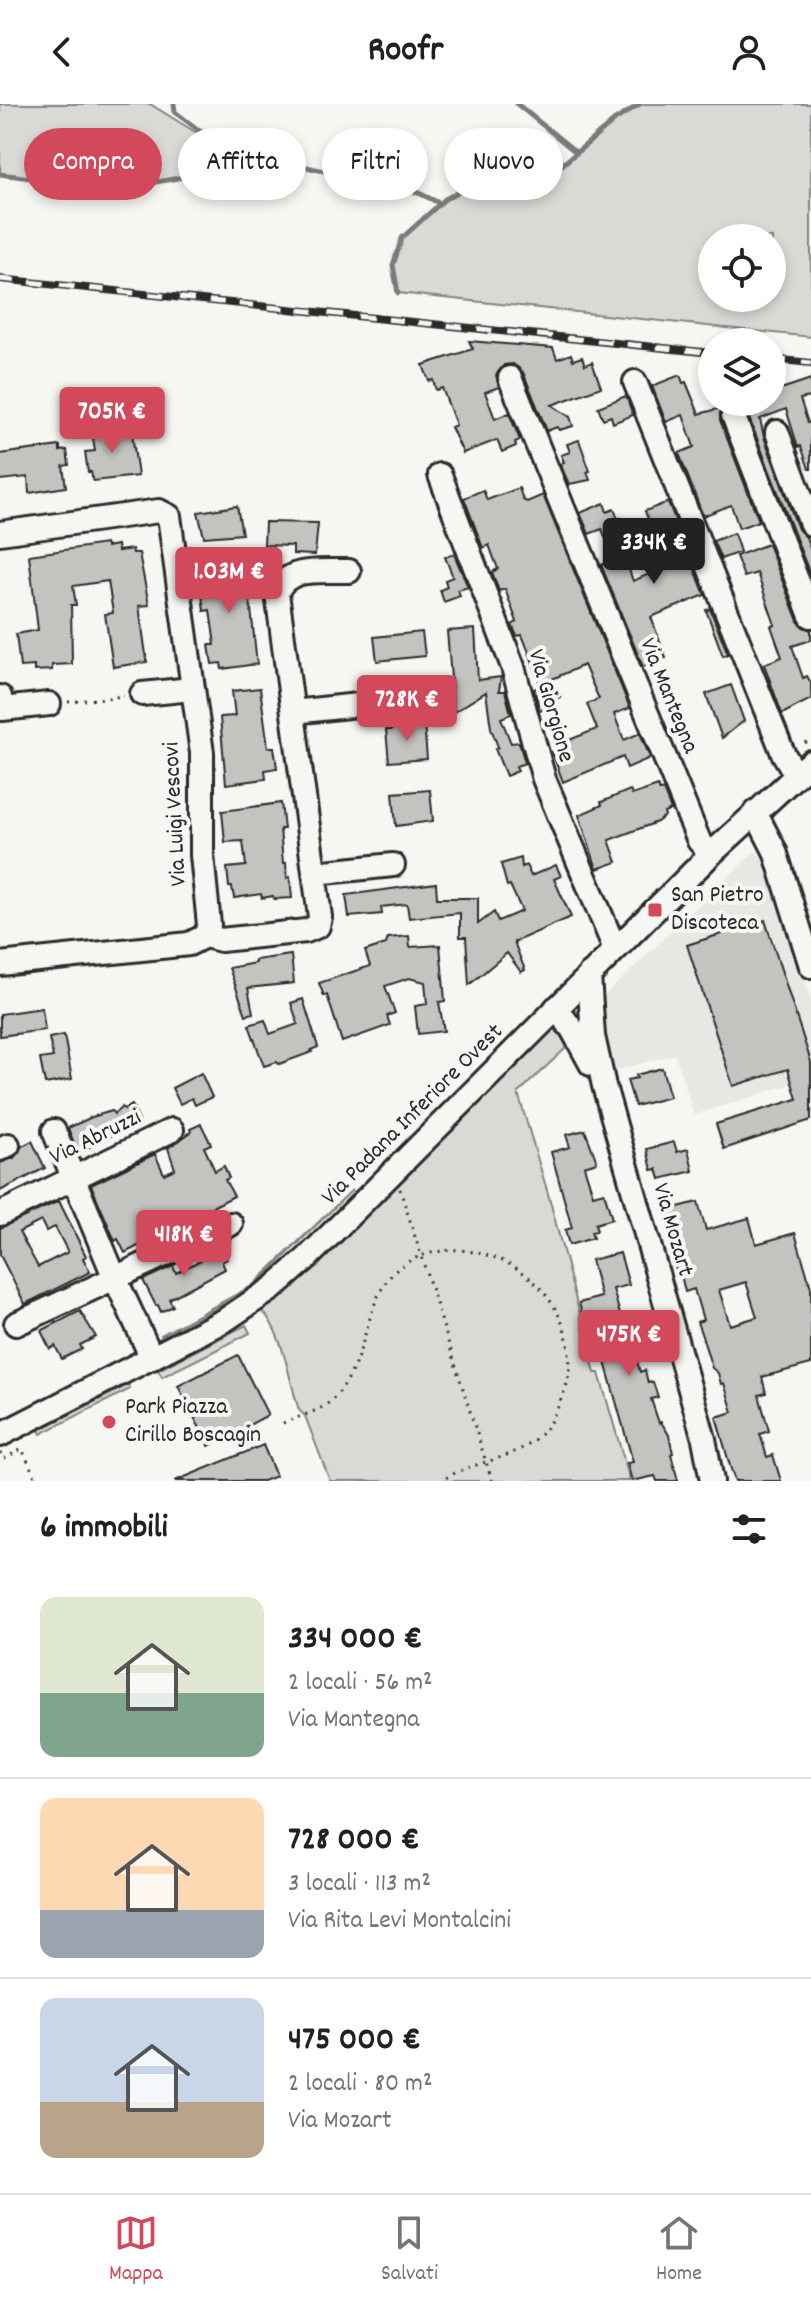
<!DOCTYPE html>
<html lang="it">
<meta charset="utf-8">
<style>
body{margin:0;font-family:Dekko,sans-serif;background:#f2f2f2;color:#202124;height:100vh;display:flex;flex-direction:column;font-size:30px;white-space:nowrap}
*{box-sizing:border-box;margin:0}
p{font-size:26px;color:#757577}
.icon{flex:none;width:44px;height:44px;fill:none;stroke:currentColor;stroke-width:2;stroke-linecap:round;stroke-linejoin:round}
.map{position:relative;height:1377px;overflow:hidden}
.drawer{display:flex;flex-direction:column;background:#fff;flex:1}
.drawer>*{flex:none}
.banner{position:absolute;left:24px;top:24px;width:764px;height:72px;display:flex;gap:16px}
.fabs{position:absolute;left:698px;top:120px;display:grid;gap:16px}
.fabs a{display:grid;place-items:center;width:88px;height:88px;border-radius:50%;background:#fff;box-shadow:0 4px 12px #0003;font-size:40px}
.price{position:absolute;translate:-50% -68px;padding:0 18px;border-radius:8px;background:#d1495b;color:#fff;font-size:26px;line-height:52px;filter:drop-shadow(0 2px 4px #0008)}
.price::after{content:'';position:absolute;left:50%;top:48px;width:24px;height:18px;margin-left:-12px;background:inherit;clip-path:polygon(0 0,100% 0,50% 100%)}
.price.active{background:#222;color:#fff}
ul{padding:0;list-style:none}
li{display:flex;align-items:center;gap:24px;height:200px;padding:0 40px}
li+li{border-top:2px solid #e0e0e0}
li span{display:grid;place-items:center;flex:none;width:224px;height:160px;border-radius:16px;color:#555}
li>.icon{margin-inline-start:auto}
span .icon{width:96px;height:96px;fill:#fffc;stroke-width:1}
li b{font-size:34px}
h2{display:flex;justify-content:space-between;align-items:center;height:96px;padding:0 40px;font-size:34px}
.pill{padding:0 28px;border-radius:36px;background:#fff;box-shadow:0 4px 12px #0003;font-size:28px;line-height:72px}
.pill.active{background:#d1495b;color:#fff}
header{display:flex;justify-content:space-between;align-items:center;height:104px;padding:0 40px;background:#fff;font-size:36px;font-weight:800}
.tab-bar{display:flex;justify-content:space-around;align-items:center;height:112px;border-top:2px solid #e0e0e0;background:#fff;font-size:22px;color:#757577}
.tab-bar a{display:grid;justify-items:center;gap:4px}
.tab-bar .active{color:#d1495b}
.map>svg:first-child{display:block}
.built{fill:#e7e7e3}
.green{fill:#d9d9d5;stroke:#828280;stroke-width:2;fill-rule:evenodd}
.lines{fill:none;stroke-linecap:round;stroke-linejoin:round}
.stream{stroke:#7a7a78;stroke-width:5}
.building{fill:#c3c3c0;stroke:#2b2b2b;stroke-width:2;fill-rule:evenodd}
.minor-casing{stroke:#2b2b2b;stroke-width:28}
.path{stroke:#2b2b2b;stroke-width:3;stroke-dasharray:2 6;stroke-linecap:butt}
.minor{stroke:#f6f6f2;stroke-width:22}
.rail-casing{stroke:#2b2b2b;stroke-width:8}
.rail{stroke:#f6f6f2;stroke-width:5;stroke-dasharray:15;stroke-linecap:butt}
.poi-dot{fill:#d1495b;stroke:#f6f6f2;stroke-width:3}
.labels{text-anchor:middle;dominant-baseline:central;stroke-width:8;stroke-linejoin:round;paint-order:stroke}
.street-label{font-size:24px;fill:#2b2b2b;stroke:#f6f6f2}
.poi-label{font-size:24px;fill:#2b2b2b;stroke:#f6f6f2;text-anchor:start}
</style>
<header><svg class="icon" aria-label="back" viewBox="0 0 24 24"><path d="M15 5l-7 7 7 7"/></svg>Roofr<svg class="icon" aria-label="person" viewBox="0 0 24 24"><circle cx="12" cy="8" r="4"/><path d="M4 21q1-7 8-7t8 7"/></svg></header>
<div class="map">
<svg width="811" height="1377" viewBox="0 0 811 1377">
<rect width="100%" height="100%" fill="#f6f6f2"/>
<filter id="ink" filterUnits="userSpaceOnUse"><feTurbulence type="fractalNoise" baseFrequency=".0125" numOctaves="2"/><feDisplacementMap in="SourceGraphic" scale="16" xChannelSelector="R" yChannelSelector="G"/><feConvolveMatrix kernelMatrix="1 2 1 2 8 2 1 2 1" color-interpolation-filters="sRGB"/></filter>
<g filter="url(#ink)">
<polygon class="built" points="755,747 767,758 811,896 811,974 694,1011 675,950 611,968 601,933 605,898 601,895"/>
<g class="green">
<path d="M0,0H150L226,47L230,68C199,67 184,74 156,78C101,85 54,77 0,70Z"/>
<path d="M640,0H811V233L398,189L393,161L402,134L439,99L474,80L556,66L615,16ZM712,134H772V194H712Z"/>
<path d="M551,922L561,932L567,943L518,989L549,1093L595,1269H599L630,1377H330L305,1312L299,1306C289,1277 284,1229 261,1205L262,1201Z"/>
<polygon points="353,1085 253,1184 162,1233 161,1231 252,1182"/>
<polygon points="246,1221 250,1229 162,1273 158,1266"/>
<polygon points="128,1281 130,1285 41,1330 39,1326"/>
</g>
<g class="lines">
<g class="stream">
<polyline points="174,0 175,8 226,47 230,68 298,61 419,89 439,99"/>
<polyline points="517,0 577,49"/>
<path d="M0,70C54,77 101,85 156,78C184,74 199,67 230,68"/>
<polyline points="398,189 393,161 402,134 445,95 474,80 556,66 615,16 640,0"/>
</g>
</g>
<g class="building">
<polygon points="469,237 553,244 557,255 571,250 573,256 582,253 585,261 592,258 601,283 552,301 570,313 573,322 559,326 557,323 547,327 523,268 513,260 504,261 496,271 499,283 485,288 495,315 509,309 520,336 515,338 516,342 502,348 497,336 463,349 451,323 456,321 442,284 436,286 433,276 429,277 423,261 473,245"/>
<polygon points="680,271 683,279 686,278 699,310 721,304 720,316 759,417 739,424 731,401 703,412 679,349 694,343 683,311 666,318 652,282"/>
<polygon points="811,275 811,293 800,295 808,319 811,318 811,365 809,365 801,342 798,343 786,305 760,315 764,333 798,425 806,433 811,447 811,473 746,306 738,298 772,298 772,288"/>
<polygon points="626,292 633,311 613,319 611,312 603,315 598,303"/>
<polygon points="131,322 138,372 93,377 91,368 88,368 85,348 95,347 92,327"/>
<polygon points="579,336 590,367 587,368 590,376 569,380 560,360 564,358 561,351 570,348 567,340"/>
<polygon points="60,342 60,347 67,346 69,361 63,362 66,383 29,389 28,373 0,376 0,350"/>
<polygon points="519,384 523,396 527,398 543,391 630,604 614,610 624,636 640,629 650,654 627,664 623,653 563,678 552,648 561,643 559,640 597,625 587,600 599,595 584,561 552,575 560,593 553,596 555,601 540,607 534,585 541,582 532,556 522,531 517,532 512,521 517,518 505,485 499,487 492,468 498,465 489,441 483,444 464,394 483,386 487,396"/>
<polygon points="668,398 705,491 651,513 666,554 643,563 601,461 624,452 633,477 666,463 645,407"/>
<polygon points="604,399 607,408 614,405 618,415 621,414 627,431 607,438 602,425 589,430 580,409"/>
<polygon points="237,402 242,430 204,433 198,408"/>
<polygon points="265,418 318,419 315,451 293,450 293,442 264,441"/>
<polygon points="734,429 740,448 721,455 713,437"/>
<polygon points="105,440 106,443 117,441 118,447 132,445 133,449 139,449 149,501 139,502 147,558 113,563 105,510 113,509 108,477 73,482 76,501 71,501 72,560 52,561 52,566 34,567 34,562 20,563 16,530 38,526 29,451"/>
<polygon points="768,440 798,517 803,523 811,526 811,536 792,542 803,574 807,572 811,579 811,595 782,610 764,560 782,553 771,522 775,521 757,469 744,473 736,452"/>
<polygon points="454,450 468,483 458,486 460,492 444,498 440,486 447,483 445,476 453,473 445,453"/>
<polygon points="246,459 257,560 222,565 221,559 212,560 209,541 215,541 210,506 204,507 199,465"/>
<polygon points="710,505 728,550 723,552 706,506"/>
<polygon points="475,525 478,576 501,573 499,587 505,587 511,610 501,614 511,639 519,638 525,659 516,662 518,667 506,672 495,645 498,643 491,624 486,588 454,608 447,527"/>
<polygon points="422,528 425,552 377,557 374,533"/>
<polygon points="731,581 744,617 722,634 706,590"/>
<polygon points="260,584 268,643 274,643 277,664 265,666 266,675 226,680 220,613 235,612 232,587"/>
<polygon points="424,619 427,655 389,658 386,626 391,626 390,623"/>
<polygon points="658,682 660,687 663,686 671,706 664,709 665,712 657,718 609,736 617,758 597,765 579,711 602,701 601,698 630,686 632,691"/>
<polygon points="430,686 433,717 396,722 393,689"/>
<polygon points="281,699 284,725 280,725 283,759 286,759 287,774 290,773 292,794 274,795 273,792 262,794 261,790 234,794 232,783 229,783 227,764 246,762 243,737 225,738 222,707"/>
<polygon points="521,754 522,763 526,761 531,772 556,761 561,772 554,775 571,813 514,838 525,866 521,868 507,849 469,881 466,833 460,833 460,809 409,814 407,800 381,803 382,810 349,813 346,791 436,779 437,794 478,794 478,820 494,808 498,817 522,807 510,781 507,782 501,760"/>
<polygon points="765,816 811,958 811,1016 724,1045 716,1020 797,995 788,965 733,982 687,841"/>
<polygon points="409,832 410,843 440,841 445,897 439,898 444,927 418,930 415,902 427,900 425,878 409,874 385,882 395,909 387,912 390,921 342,938 327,891 324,892 319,879 370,862 365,847 386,840 388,834"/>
<polygon points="291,851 294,879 248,884 253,909 246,911 229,864 255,859 255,856"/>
<polygon points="303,895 318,943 311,946 312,948 279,960 277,958 264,962 249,921 265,916 270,930 298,920 291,899"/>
<polygon points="42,904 45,926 0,932 0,910"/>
<polygon points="64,931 72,975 45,980 40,955 53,953 49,934"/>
<polygon points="662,964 670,993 635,1002 627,976 637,974 636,971"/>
<polygon points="201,969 212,993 195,1001 192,994 180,1000 172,984"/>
<polygon points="132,1001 139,1017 78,1049 68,1024 92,1013 112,1007 114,1010 122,1003 124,1005"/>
<polygon points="201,1020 211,1040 204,1043 215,1067 224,1062 229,1074 225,1076 234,1092 169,1125 164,1115 138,1128 144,1139 125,1149 118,1135 115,1137 91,1081 155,1050 164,1070 175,1065 168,1044 191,1028 190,1025"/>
<polygon points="585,1026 597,1058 584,1062 593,1091 604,1088 612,1115 595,1120 597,1127 591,1128 593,1134 569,1141 565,1126 572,1124 551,1048 570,1043 566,1031"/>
<polygon points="32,1037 45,1064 0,1087 0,1059 14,1054 22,1042"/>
<polygon points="674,1038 677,1048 688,1045 693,1067 660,1075 657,1065 652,1066 647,1045"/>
<path d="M59,1097L86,1152L83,1154L90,1168L25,1200L0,1151V1124ZM41,1117L46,1127L55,1123L68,1148L38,1163L19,1128Z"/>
<path d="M698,1098L706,1126L749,1114L756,1140L795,1129L811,1184V1260L762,1273L766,1289L759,1291L769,1327L760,1330L767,1353L773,1351L781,1377H735L730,1362L716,1313L733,1308L724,1279L721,1280L718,1269L712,1264L702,1232L697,1218L703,1216L694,1185L685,1188L681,1171L678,1172L673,1155L678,1154L666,1106ZM746,1178L757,1213L730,1221L719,1186Z"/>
<polygon points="220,1141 227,1155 222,1158 225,1165 169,1195 173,1202 161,1208 158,1201 156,1202 143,1176 173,1162 176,1169 201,1156 198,1151"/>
<polygon points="620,1149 629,1181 613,1185 625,1229 629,1227 640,1268 645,1266 648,1279 653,1278 658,1293 651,1295 659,1319 661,1318 669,1331 673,1349 671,1350 678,1377 657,1377 655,1372 632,1377 627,1359 633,1358 593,1215 584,1217 579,1199 601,1193 591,1156"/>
<polygon points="80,1207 96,1233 80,1241 82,1245 62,1255 55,1242 50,1245 41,1227"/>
<polygon points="238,1251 268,1311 209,1342 178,1282"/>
<polygon points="263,1341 276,1372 263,1377 175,1377"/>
</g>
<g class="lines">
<g class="minor-casing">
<g id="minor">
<polyline points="510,274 699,737 711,750"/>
<polyline points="635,278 783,649 796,671"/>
<polyline points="733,311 811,512"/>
<polyline points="777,328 811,420"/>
<polyline points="440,371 513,563 544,675 615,845"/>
<polyline points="0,429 159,407 169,412 202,649 202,751 209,821 205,832"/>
<polyline points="142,590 192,585"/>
<polyline points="0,593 2,605 49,600"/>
<polyline points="293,608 377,599"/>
<polyline points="755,708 775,747 811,862"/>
<polyline points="315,769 393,761"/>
<path d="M0,860L189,840L205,832L221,836L306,827L318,822L320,813L277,489C286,461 325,468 349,467"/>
<polyline points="589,871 593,932 604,982 704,1335 712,1377"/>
<polyline points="556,904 572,925 591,960"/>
<polyline points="54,1027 114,1172 152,1254"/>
<polyline points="0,1045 8,1041"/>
<polyline points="0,1110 172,1026"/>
<polyline points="16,1220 231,1120"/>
<polyline points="0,1331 225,1216 273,1184 306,1155 711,750 811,658"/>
</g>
</g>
<g class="path">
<polyline points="68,598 124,592"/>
<polyline points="805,639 811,634"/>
<polyline points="400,1085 492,1377"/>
<path d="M283,1319C297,1313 321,1307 332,1296C384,1244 350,1153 452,1146C461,1145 473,1148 482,1150C536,1162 576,1215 569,1272C568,1279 564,1288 561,1295C557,1307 549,1322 540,1331C513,1358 471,1356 441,1377"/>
<polyline points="0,1349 3,1355 22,1345 37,1377"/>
</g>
<use href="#minor" class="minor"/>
<g class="rail-casing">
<g id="rail">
<polyline points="0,175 712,249"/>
<polyline points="772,255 811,259"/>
</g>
</g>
<use href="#rail" class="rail"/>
</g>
</g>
<g class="poi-dot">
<rect x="647" y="798" width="16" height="16" rx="4"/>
<circle cx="109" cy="1318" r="8"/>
</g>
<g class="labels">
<g class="street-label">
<text transform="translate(668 592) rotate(68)">Via Mantegna</text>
<text transform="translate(550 602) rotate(74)">Via Giorgione</text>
<text transform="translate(176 710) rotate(-93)">Via Luigi Vescovi</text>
<text transform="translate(413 1011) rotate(-45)">Via Padana Inferiore Ovest</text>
<text transform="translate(96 1034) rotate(-26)">Via Abruzzi</text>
<text transform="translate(672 1126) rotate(74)">Via Mozart</text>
</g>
<g class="poi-label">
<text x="671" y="792">San Pietro<tspan x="671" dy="28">Discoteca</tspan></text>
<text x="125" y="1304">Park Piazza<tspan x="125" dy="28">Cirillo Boscagin</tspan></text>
</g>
</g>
</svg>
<div class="fabs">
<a><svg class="icon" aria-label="locate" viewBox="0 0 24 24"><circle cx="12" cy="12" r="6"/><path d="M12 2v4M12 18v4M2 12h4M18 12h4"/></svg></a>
<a><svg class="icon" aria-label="layers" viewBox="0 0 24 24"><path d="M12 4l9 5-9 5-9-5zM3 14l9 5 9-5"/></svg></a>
</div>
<b class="price" style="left:112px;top:351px">705K €</b>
<b class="price active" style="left:654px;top:482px">334K €</b>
<b class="price" style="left:229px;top:511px">1.03M €</b>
<b class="price" style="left:407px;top:639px">728K €</b>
<b class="price" style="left:184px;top:1174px">418K €</b>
<b class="price" style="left:629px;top:1274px">475K €</b>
<div class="banner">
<a class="pill active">Compra</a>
<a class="pill">Affitta</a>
<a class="pill">Filtri</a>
<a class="pill">Nuovo</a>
</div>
</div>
<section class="drawer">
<h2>6 immobili<svg class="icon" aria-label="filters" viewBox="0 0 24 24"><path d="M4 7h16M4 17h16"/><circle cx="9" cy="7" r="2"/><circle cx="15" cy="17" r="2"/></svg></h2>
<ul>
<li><span style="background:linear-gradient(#dfe7d0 60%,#7fa58c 0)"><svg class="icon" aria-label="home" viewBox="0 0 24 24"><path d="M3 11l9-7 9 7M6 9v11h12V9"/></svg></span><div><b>334 000 €</b><p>2 locali · 56 m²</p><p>Via Mantegna</p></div></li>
<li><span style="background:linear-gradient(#ffd9b3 70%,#9aa5b1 0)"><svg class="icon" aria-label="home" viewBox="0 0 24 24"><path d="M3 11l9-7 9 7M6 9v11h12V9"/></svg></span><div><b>728 000 €</b><p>3 locali · 113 m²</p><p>Via Rita Levi Montalcini</p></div></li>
<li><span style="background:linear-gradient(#c9d6e8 65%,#b9a48a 0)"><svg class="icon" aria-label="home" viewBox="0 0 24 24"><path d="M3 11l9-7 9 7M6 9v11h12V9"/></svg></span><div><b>475 000 €</b><p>2 locali · 80 m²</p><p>Via Mozart</p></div></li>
</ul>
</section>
<nav class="tab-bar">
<a class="active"><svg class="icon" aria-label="map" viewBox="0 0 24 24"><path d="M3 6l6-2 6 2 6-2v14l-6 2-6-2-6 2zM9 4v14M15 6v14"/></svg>Mappa</a>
<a><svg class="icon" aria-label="saved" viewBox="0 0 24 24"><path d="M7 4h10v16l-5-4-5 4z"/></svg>Salvati</a>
<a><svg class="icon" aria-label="home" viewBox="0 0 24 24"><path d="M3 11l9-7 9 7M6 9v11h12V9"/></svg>Home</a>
</nav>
